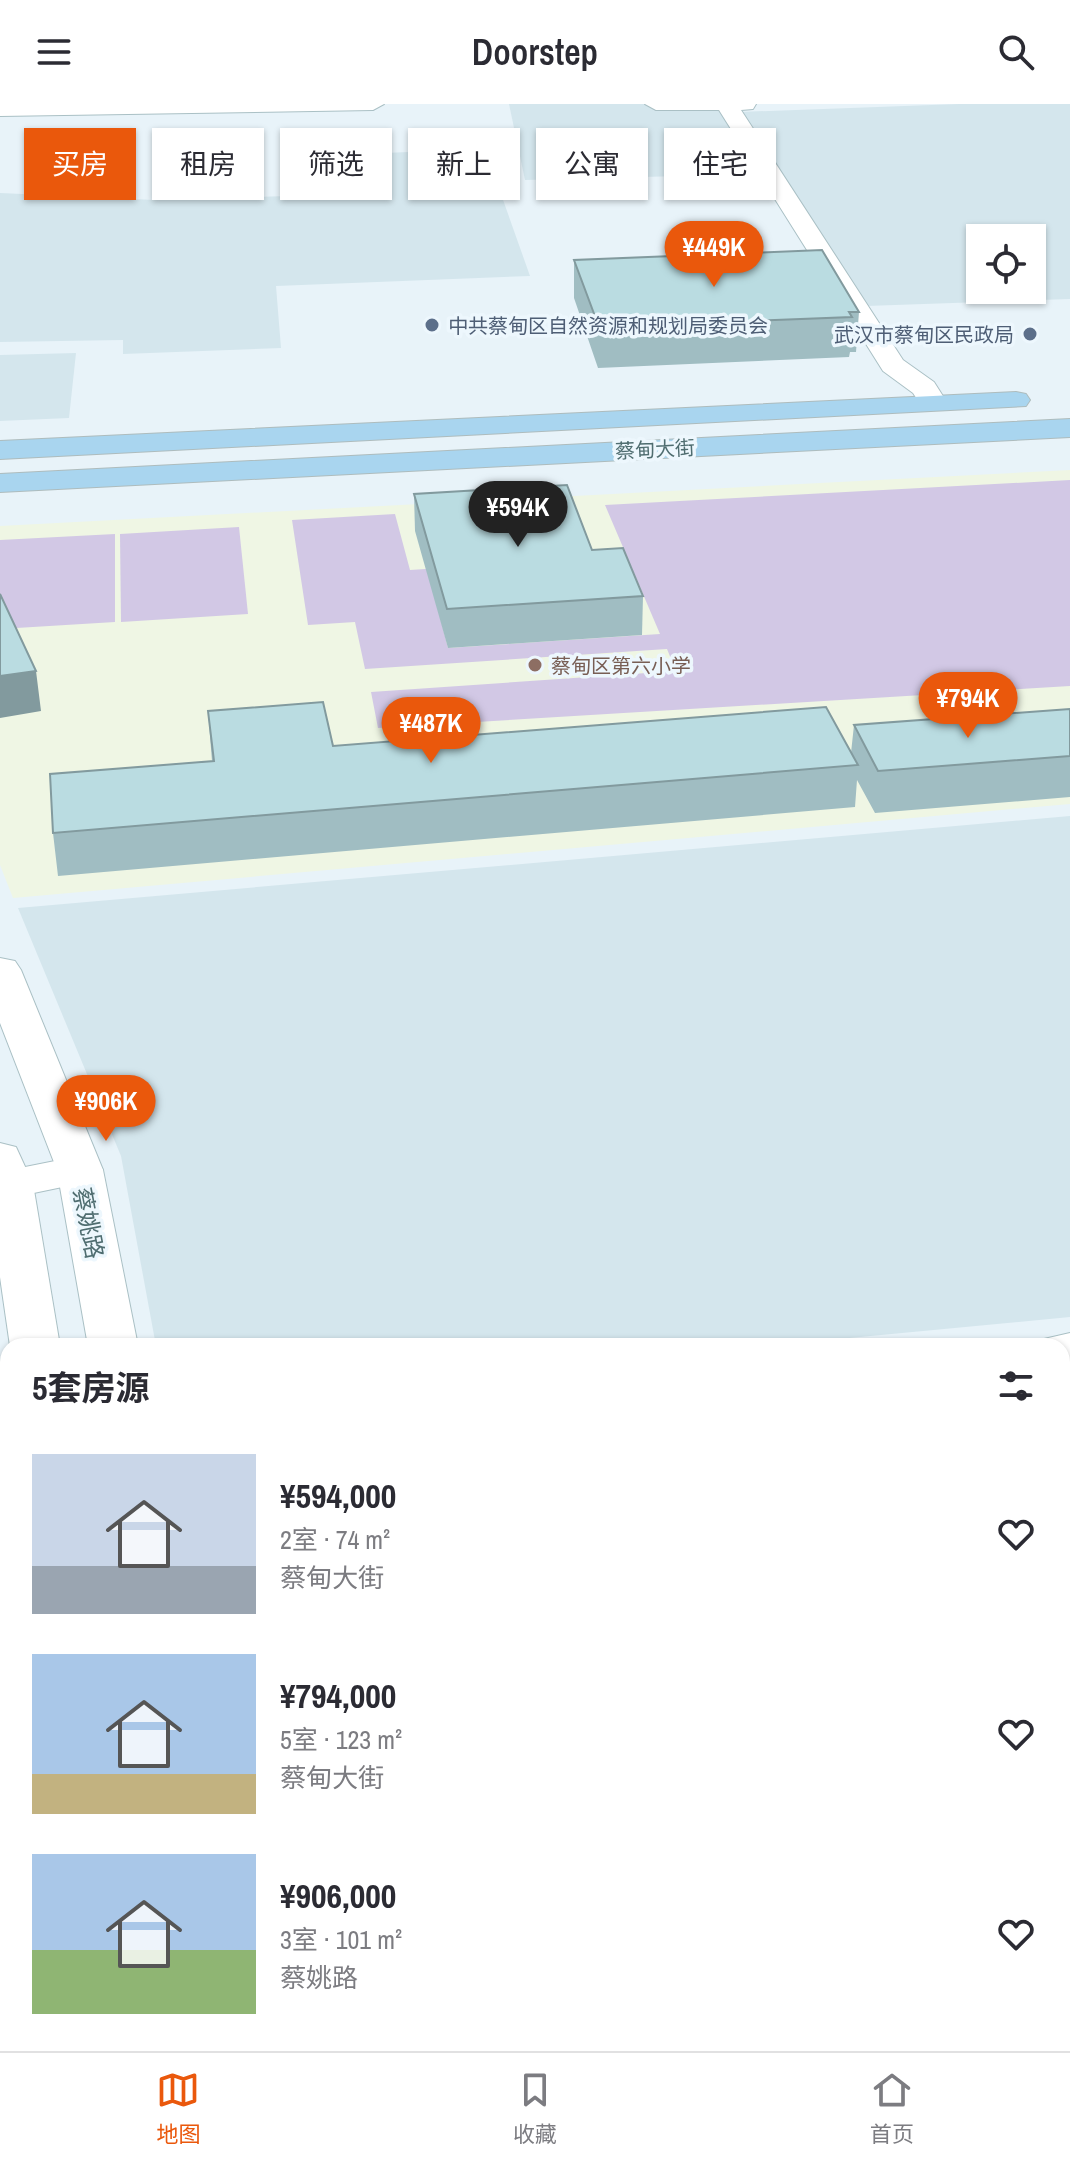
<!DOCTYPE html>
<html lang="zh">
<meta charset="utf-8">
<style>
body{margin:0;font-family:"Archivo Narrow","Noto Sans SC",sans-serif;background:#f2f2f3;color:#2b2b33;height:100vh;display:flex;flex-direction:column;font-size:30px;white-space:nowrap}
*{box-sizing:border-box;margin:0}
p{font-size:26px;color:#7c7c81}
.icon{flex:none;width:44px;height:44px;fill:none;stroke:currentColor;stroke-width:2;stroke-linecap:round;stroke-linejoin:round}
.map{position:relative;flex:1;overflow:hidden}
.drawer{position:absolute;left:0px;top:1234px;width:1070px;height:714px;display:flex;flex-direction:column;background:#fff;border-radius:24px 24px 0 0;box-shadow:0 2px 6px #0004}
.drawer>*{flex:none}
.banner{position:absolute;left:24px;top:24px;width:1022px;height:72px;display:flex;gap:16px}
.fabs{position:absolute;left:966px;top:120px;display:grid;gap:16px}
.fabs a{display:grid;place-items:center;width:80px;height:80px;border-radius:0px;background:#fff;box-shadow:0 2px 6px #0004;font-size:40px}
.price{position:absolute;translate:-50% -68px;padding:0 18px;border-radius:28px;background:#ea580c;color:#fff;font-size:26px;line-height:52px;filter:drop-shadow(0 2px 4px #0008)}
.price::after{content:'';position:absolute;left:50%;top:48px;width:24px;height:18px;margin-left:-12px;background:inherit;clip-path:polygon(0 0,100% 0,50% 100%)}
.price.on{background:#222;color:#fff}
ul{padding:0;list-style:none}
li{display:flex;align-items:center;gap:24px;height:200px;padding:0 32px}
li span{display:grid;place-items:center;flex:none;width:224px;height:160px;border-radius:0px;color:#555}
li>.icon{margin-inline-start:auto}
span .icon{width:96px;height:96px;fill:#fffc;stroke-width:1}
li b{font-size:34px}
h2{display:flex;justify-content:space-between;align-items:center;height:96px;padding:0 32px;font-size:34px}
.tag{padding:0 28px;border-radius:0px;background:#fff;box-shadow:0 2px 6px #0004;font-size:28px;line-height:72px}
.tag.on{background:#ea580c;color:#fff}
header{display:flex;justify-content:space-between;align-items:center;height:104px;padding:0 32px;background:#fff;font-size:36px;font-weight:600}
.menu{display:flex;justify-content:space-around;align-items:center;height:112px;border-top:2px solid #e1e1e2;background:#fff;font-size:22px;color:#7c7c81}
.menu a{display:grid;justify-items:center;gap:4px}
.menu .on{color:#ea580c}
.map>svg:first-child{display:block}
.residential{fill:#d4e6ed;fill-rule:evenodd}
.education{fill:#eff6e4}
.green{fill:#d2c8e5}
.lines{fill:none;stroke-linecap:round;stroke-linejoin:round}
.minor-casing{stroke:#aac0c5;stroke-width:2}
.tertiary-casing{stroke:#aac0c5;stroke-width:2}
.primary-casing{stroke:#aebcbd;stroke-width:2}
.minor{fill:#fff;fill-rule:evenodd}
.tertiary{fill:#fff;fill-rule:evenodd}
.primary{fill:#a9d5ef;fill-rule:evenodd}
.wall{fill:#a0bdc2}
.shaded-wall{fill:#829a9e}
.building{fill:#badce1;stroke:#829a9e;stroke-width:2}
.service-dot{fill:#5c6f8a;stroke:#edf7fd;stroke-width:3}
.education-dot{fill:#8d6e63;stroke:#edf7fd;stroke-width:3}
.labels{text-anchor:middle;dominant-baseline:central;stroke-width:7;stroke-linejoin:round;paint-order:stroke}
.far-service-label{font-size:20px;fill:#4e5e75;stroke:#edf7fd;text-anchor:start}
.far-street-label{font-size:20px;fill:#4f6d70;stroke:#edf7fd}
.far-education-label{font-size:20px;fill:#785e54;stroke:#edf7fd;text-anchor:start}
.street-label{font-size:24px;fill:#4f6d70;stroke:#edf7fd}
</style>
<header><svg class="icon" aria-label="menu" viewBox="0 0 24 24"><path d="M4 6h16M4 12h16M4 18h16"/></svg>Doorstep<svg class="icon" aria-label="search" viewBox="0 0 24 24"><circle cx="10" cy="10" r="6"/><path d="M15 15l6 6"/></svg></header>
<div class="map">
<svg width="1070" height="1947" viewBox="0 0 1070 1947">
<rect width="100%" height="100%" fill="#e8f3f9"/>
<g class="residential">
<polygon points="509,0 716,0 759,70 525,76"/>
<path d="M959,0H1070V195L866,202L739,8ZM980,134H1032V186H980Z"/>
<polygon points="485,45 530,172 276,182 281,244 123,250 123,236 0,238 0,89 154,96 288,92 283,53"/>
<polygon points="76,249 69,314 0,317 0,251"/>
<polygon points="1070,712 1070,1213 765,1242 156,1242 121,1052 18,804"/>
<polygon points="1070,1273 1070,1947 297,1947 296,1940 1062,1940 1062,1274"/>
</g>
<polygon class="education" points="1070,366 1070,700 13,794 0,761 0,422"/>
<g class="green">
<polygon points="1070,376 1070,582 378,624 371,588 676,567 667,545 365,565 355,518 308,521 292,416 395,410 410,466 611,453 435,494 448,544 660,530 605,401"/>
<polygon points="239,423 248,510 121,518 120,430"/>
<polygon points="115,430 115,518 0,525 0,436"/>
</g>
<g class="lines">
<g class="minor-casing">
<g id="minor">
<polygon points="0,0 384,0 373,6 0,12"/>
<polygon points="645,0 756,0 753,5 741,6 903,256 934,278 948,300 944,306 924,306 913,289 883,267 719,6 656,6"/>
<polygon points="80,1052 96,1056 103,1066 96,1076 0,1096 0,1068"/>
<polygon points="1070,1229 1070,1263 1062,1264 1062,1242 1040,1242 1044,1235"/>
<polygon points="1062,1446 1070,1449 1070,1507 1062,1504"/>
<polygon points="1070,1720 1070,1772 1062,1773 1062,1721"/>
</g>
</g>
<g class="tertiary-casing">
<g id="tertiary">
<polygon points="0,854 15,857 21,866 103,1066 138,1242 88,1242 57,1066 0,919"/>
<polygon points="0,1039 16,1043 33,1080 60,1242 10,1242 0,1173"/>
<polygon points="100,1940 166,1940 167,1947 101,1947"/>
<polygon points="211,1940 277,1940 278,1947 212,1947"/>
</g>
</g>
<g class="primary-casing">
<g id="primary">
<polygon points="1016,288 1026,290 1030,296 1026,302 0,355 0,337"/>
<polygon points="1070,315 1070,333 0,388 0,370"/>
</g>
</g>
<use href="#minor" class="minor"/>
<use href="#tertiary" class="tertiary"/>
<use href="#primary" class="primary"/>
</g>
<g class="wall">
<polygon points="574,156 859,208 856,248 850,248 849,253 598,264 574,194"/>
<polygon points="414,390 592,446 643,492 642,531 448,544 415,427"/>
<polygon points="1070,605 1070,693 875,709 857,676 855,703 58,772 53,729 212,657 208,607 333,642 851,649 854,621"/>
</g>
<polygon class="shaded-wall" points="36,567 41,607 0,614 0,572"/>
<g class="building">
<polygon points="822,146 859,208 849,208 852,213 599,223 574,156"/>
<polygon points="567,381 592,446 623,444 643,492 447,505 414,390"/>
<polygon points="0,490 36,567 0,572"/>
<polygon points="323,598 333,642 826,603 858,661 53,729 50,670 214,657 208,607"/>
<polygon points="1070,605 1070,652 878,667 854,621"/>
</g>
<g class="service-dot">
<circle cx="432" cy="221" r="8"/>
<circle cx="1030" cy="230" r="8"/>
</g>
<circle class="education-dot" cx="535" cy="561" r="8"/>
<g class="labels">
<g class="far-service-label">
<text x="448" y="221">中共蔡甸区自然资源和规划局委员会</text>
<text x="1014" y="230" text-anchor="end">武汉市蔡甸区民政局</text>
</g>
<g class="far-street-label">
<text transform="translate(655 345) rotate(-3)">蔡甸大街</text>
</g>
<g class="far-education-label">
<text x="551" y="561">蔡甸区第六小学</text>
</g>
<g class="street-label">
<text transform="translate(89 1119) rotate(79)">蔡姚路</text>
</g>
</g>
</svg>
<div class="fabs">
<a><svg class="icon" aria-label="locate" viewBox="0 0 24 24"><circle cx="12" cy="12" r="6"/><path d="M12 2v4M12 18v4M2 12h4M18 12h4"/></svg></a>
</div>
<b class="price" style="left:714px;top:185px">¥449K</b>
<b class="price on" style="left:518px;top:445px">¥594K</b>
<b class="price" style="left:968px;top:636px">¥794K</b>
<b class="price" style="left:431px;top:661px">¥487K</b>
<b class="price" style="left:106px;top:1039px">¥906K</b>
<div class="banner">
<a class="tag on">买房</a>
<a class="tag">租房</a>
<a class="tag">筛选</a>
<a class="tag">新上</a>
<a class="tag">公寓</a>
<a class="tag">住宅</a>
</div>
<section class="drawer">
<h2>5套房源<svg class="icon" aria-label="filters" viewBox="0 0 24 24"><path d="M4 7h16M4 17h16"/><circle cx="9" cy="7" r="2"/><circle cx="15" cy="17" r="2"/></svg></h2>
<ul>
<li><span style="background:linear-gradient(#c9d6e8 70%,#9aa5b1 0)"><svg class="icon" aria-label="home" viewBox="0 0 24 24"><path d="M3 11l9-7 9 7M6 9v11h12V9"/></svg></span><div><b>¥594,000</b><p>2室 · 74 m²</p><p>蔡甸大街</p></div><svg class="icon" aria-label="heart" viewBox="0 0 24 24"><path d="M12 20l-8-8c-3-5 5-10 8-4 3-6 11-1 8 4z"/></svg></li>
<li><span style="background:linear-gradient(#a9c7e8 75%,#c2b280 0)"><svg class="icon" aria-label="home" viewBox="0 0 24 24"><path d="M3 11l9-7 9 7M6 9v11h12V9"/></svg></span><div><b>¥794,000</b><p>5室 · 123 m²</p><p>蔡甸大街</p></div><svg class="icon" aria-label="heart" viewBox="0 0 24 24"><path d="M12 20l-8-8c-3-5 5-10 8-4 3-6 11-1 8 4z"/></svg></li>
<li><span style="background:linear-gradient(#a9c7e8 60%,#8fb573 0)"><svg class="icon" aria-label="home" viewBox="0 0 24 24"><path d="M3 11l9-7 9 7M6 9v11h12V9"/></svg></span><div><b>¥906,000</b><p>3室 · 101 m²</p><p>蔡姚路</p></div><svg class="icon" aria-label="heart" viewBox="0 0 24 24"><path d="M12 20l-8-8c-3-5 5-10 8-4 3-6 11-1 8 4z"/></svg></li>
</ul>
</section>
</div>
<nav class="menu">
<a class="on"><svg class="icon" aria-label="map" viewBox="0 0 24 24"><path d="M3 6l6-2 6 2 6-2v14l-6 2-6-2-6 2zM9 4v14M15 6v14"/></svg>地图</a>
<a><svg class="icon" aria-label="saved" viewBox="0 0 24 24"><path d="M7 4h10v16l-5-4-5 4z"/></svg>收藏</a>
<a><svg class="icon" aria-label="home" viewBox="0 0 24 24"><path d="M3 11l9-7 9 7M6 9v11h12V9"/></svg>首页</a>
</nav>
